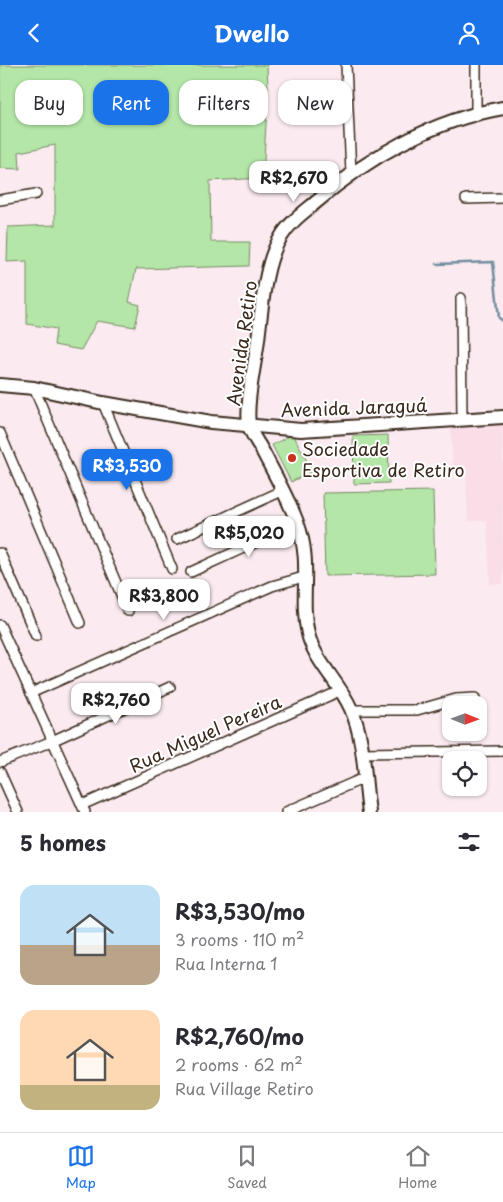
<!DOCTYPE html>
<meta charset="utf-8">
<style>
body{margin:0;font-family:"Playpen Sans",sans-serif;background:#f7f7f7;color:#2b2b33;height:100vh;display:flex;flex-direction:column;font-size:19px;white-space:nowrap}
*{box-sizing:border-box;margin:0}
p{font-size:16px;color:#7c7c81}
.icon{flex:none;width:28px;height:28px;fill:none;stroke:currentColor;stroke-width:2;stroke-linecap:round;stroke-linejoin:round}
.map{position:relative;height:747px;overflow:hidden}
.side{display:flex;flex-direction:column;background:#fff;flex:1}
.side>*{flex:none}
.guide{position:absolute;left:15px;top:15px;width:474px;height:45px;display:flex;gap:10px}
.needle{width:32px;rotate:91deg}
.buttons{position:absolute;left:442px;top:631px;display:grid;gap:10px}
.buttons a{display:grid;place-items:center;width:45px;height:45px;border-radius:10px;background:#fff;box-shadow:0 1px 4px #0004;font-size:25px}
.price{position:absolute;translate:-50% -42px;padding:0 11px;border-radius:10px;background:#fff;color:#222;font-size:16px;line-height:32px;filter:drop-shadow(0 1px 2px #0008)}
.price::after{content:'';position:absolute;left:50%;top:30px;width:15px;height:11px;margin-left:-8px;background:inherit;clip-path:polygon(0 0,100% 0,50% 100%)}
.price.on{background:#1a73e8;color:#fff}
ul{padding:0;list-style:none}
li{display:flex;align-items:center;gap:15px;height:125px;padding:0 20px}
li span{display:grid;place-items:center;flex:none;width:140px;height:100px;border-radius:15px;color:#555}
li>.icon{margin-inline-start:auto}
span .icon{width:60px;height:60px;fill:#fffc;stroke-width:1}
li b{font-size:21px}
h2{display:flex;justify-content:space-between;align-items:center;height:60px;padding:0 20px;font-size:21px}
.tag{padding:0 18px;border-radius:15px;background:#fff;box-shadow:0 1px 4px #0004;font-size:18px;line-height:45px}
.tag.on{background:#1a73e8;color:#fff}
header{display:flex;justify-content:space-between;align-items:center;height:65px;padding:0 20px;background:#1a73e8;color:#fff;font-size:22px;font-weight:700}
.dock{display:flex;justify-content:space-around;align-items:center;height:70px;border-top:1px solid #e1e1e2;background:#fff;font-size:14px;color:#7c7c81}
.dock a{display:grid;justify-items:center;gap:2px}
.dock .on{color:#1a73e8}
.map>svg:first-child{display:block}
.built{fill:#f9dde7}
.green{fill:#b3e6a7;stroke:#778862}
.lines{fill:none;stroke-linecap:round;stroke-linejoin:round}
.stream{stroke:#738ea0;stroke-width:2.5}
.street-casing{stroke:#3b2a1e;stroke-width:12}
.secondary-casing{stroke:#3b2a1e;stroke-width:16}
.street{stroke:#fff;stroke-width:9}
.secondary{stroke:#fff;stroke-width:12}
.poi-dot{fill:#c8321e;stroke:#fff;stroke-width:2}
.labels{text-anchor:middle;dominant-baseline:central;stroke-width:4;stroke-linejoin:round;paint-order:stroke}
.street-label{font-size:18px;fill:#3b2a1e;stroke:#fff}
.poi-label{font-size:18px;fill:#3b2a1e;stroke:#fff;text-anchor:start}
</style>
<header><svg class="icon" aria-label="back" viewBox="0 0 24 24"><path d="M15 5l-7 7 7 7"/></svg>Dwello<svg class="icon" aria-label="person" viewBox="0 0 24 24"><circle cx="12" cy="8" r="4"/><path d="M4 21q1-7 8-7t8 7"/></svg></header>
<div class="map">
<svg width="503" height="747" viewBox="0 0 503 747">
<rect width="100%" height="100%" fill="#fbebf1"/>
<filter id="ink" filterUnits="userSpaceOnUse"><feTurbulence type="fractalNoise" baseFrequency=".02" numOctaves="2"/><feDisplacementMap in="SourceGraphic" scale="10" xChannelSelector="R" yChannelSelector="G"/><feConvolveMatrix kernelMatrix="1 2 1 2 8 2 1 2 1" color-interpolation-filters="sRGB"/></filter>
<g filter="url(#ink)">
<polygon class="built" points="503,358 503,519 490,519 487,456 468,456 466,409 453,409 451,360"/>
<g class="green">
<polygon points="0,0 267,0 268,23 263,113 210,116 211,177 250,177 249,201 136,204 129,237 140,240 135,262 97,256 81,285 54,280 56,264 27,259 27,196 7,197 8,162 55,160 55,80 19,87 20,104 0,103"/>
<polygon points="293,369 312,406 291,417 272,380"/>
<polygon points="388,370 389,418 354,419 353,371"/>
<polygon points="433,426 435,509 325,511 323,428"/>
</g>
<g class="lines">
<polyline class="stream" points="437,199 493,197 499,253 503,256"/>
<g class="street-casing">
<g id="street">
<polyline points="346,0 351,108"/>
<polyline points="476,0 476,47"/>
<polyline points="466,134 503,133"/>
<polyline points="0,135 36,129"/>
<polyline points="461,233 462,355"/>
<polyline points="34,323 128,546"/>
<polyline points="103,338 172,504"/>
<polyline points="0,368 80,558"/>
<polyline points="177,474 284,425"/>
<polyline points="0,488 36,571"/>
<polyline points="191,507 298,458"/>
<polyline points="0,560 85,747"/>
<polyline points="31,628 272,521 307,511"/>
<polyline points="352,645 417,645 456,634 475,633"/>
<polyline points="361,688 503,686"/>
<polyline points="0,697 52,676 170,622"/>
<polyline points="0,707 18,747"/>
<polyline points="82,740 342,625"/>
<polyline points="286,747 364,713"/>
</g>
</g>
<g class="secondary-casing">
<g id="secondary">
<polyline points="0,320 34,323 103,338 211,357 301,365 503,352"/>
<path d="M369,747C364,714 365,675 351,644C340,618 315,597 308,569C299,531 313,499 297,457C288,433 275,410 263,387C259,379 250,368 249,360C246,338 254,304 257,282C262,248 263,200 281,172C289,158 303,148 315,138C368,92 433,55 503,43"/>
</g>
</g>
<use href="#street" class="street"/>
<use href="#secondary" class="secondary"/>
</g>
</g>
<circle class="poi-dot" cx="292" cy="393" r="5"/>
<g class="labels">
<g class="street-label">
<text transform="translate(241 278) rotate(-82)">Avenida Retiro</text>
<text transform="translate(354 342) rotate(-2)">Avenida Jaraguá</text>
<text transform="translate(205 668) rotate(-24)">Rua Miguel Pereira</text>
</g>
<g class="poi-label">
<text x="302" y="383">Sociedade<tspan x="302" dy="21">Esportiva de Retiro</tspan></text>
</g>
</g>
</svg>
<div class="buttons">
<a><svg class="needle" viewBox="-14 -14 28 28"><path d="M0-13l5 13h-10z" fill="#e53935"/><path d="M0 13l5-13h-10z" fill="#7c7c81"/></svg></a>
<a><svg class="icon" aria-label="locate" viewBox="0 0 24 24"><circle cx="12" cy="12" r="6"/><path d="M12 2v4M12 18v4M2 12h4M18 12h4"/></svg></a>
</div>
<b class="price" style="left:294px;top:138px">R$2,670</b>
<b class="price on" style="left:127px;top:426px">R$3,530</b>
<b class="price" style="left:249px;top:493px">R$5,020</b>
<b class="price" style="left:164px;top:556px">R$3,800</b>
<b class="price" style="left:116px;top:660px">R$2,760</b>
<div class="guide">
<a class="tag">Buy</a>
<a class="tag on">Rent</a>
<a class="tag">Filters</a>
<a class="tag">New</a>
</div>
</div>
<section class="side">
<h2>5 homes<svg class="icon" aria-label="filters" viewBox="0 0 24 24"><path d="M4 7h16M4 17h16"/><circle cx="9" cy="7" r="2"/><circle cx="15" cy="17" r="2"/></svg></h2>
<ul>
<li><span style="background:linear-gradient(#bfe0f5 60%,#b9a48a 0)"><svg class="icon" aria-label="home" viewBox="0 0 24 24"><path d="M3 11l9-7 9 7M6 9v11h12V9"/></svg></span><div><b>R$3,530/mo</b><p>3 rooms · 110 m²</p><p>Rua Interna 1</p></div></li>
<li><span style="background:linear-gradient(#ffd9b3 75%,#c2b280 0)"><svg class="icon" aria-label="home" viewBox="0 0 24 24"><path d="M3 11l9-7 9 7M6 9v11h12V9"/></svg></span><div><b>R$2,760/mo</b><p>2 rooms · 62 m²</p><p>Rua Village Retiro</p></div></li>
</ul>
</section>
<nav class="dock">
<a class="on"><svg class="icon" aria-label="map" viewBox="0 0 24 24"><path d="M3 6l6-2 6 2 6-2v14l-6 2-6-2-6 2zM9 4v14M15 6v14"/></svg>Map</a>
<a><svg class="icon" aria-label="saved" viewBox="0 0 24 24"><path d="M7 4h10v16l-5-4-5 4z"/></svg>Saved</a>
<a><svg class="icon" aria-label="home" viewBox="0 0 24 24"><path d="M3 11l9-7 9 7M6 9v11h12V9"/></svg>Home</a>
</nav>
